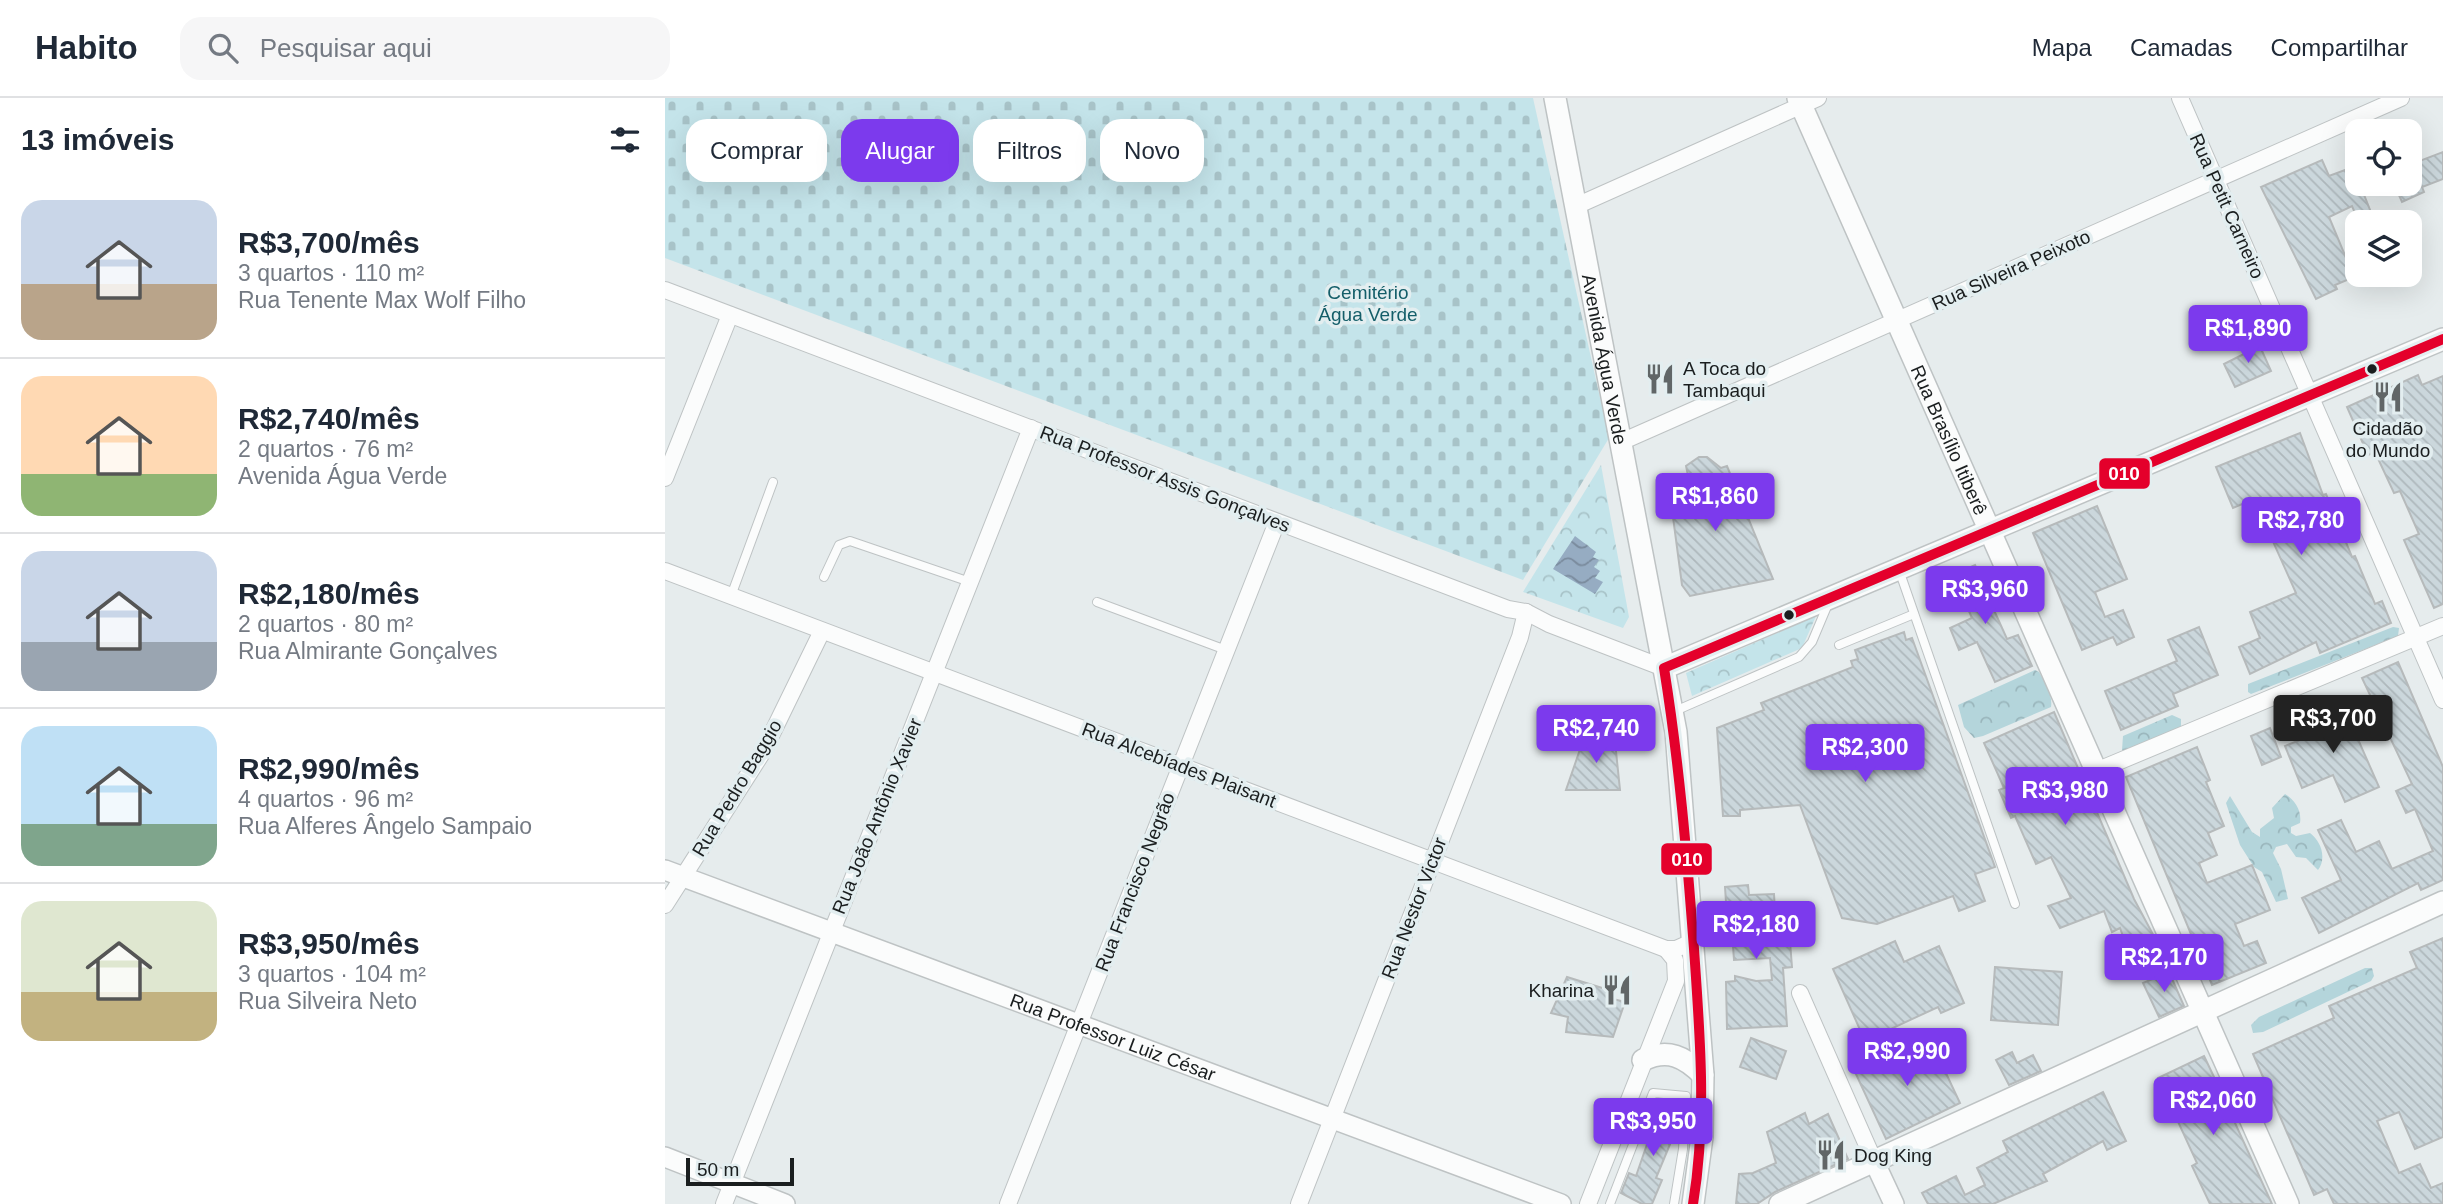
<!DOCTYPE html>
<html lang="pt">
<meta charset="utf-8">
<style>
body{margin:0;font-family:Helvetica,sans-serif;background:#f6f6f7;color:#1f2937;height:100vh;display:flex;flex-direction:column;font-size:26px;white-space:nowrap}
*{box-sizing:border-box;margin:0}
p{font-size:23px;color:#747a83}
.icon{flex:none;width:38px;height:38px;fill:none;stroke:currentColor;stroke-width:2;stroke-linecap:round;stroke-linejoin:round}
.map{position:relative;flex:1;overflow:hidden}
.details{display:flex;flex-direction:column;background:#fff;width:665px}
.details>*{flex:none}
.banner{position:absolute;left:21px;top:21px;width:665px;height:63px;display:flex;gap:14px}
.tools{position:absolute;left:1680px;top:21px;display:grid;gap:14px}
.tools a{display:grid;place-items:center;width:77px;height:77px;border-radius:14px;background:#fff;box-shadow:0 7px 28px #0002;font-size:35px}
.scale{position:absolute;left:21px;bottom:18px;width:108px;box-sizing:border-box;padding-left:7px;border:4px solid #1a1e1f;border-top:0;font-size:19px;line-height:24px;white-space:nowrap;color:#1a1e1f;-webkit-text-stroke:5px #e3eef0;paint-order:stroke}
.price{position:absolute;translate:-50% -60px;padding:0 16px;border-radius:7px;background:#7c3aed;color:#fff;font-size:23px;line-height:46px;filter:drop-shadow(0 2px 4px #0008)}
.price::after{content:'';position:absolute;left:50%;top:42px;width:21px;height:16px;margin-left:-10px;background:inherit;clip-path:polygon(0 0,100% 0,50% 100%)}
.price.on{background:#222;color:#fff}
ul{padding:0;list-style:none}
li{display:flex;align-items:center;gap:21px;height:175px;padding:0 21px}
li+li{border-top:2px solid #e0e1e3}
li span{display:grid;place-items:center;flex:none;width:196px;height:140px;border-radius:21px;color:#555}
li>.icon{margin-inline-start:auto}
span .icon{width:84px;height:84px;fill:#fffc;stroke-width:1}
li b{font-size:30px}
h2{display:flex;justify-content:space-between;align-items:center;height:84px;padding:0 21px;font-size:30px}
.tag{padding:0 24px;border-radius:21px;background:#fff;box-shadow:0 7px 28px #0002;font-size:24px;line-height:63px}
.tag.on{background:#7c3aed;color:#fff}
header{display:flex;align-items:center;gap:42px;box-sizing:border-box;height:98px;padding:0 35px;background:#fff;border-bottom:2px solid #e0e1e3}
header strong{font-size:33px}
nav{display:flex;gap:38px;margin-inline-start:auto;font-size:24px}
.search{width:490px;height:63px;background:#f6f6f7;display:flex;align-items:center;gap:18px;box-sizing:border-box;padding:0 24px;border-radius:21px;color:#747a83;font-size:26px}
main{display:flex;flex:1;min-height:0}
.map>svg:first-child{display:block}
.forest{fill:url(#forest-crowns)}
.cemetery{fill:url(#cemetery-stones)}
.park{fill:url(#park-crowns)}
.water{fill:url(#water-waves)}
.building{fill:url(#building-back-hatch);stroke:#b6babb;stroke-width:2}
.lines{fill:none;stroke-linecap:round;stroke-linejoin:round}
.service-casing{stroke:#bec3c4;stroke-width:10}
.minor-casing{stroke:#bec3c4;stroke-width:18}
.tertiary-casing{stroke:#bec3c4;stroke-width:22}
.secondary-casing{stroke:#bec3c4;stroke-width:24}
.service{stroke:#fbfcfc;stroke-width:8}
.minor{stroke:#fbfcfc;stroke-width:16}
.tertiary{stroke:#fbfcfc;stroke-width:19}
.secondary{stroke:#fbfcfc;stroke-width:21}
.bus-1-casing{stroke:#e3eef0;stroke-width:16}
.bus-1{stroke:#e4002b;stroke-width:10}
.bus-dot{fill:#1a1e1f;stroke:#e3eef0;stroke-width:2.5}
.labels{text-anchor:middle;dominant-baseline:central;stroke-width:7;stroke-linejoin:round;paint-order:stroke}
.street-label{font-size:19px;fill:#1a1e1f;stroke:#e3eef0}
.park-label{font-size:19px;fill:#145e69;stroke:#e3eef0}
.poi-label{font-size:19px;fill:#1a1e1f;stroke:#e3eef0;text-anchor:start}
.line-badge{stroke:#e3eef0;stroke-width:2.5}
.badge-label{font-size:19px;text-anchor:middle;font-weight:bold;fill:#fff}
</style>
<header>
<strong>Habito</strong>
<div class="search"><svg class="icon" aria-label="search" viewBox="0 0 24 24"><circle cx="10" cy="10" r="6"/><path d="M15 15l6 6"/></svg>Pesquisar aqui</div>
<nav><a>Mapa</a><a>Camadas</a><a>Compartilhar</a></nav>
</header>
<main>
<section class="details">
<h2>13 imóveis<svg class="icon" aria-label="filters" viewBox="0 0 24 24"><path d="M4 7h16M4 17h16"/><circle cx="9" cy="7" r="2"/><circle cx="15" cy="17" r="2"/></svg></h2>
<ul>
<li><span style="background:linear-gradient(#c9d6e8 60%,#b9a48a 0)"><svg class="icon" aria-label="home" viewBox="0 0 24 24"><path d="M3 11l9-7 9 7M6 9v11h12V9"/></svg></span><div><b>R$3,700/mês</b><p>3 quartos · 110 m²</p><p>Rua Tenente Max Wolf Filho</p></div></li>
<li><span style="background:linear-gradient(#ffd9b3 70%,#8fb573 0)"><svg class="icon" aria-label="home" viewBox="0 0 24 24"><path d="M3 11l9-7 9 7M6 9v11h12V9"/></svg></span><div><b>R$2,740/mês</b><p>2 quartos · 76 m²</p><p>Avenida Água Verde</p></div></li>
<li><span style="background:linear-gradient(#c9d6e8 65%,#9aa5b1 0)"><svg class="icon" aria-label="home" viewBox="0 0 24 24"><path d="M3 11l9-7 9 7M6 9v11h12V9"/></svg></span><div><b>R$2,180/mês</b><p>2 quartos · 80 m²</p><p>Rua Almirante Gonçalves</p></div></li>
<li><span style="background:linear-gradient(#bfe0f5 70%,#7fa58c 0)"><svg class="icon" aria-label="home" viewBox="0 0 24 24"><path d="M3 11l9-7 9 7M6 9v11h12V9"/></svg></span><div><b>R$2,990/mês</b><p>4 quartos · 96 m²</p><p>Rua Alferes Ângelo Sampaio</p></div></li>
<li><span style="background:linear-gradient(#dfe7d0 65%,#c2b280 0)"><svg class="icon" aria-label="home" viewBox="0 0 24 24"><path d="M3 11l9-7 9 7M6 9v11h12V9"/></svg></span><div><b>R$3,950/mês</b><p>3 quartos · 104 m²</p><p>Rua Silveira Neto</p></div></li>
</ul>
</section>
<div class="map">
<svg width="1778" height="1106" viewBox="0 0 1778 1106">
<defs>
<pattern id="forest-crowns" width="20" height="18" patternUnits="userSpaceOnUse" patternTransform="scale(1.75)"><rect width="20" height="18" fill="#b4d5db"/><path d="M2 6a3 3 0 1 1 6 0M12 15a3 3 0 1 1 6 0" fill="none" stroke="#9ab6bc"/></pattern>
<pattern id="cemetery-stones" width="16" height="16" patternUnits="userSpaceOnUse" patternTransform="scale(1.75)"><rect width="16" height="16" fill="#c4e4ea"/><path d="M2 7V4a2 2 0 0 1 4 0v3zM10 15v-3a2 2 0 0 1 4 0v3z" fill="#a8c3c8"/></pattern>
<pattern id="park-crowns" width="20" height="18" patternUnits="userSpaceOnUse" patternTransform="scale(1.75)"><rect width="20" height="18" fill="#c4e4ea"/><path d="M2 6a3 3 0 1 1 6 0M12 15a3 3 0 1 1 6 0" fill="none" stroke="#a8c3c8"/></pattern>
<pattern id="water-waves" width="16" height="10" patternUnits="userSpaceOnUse" patternTransform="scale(1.75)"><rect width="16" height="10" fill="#96acc2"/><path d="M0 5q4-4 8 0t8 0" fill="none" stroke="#7a8b9d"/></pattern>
<pattern id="building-back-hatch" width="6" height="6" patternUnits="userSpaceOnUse" patternTransform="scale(1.75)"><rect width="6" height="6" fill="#cbd7dc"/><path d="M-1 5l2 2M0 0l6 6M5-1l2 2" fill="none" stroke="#aeb8bc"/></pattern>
</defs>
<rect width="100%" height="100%" fill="#e6eced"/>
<g class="forest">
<polygon points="1728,529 1734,530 1733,538 1586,596 1583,594 1583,586"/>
<path d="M1370,572L1374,574C1380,585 1388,597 1386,609L1318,638L1309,640L1299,629L1293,607Z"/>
<polygon points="1507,617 1516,621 1516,631 1460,654 1457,652 1458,638"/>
<path d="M1620,696C1630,702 1637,713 1635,725L1626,729V735L1631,738L1645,735C1656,743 1662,760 1653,772L1641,760L1631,759L1622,746L1611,749L1608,755L1616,771L1623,801L1611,804L1597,774L1589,769L1575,747L1561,705L1565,698L1587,734L1595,739V731L1609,720L1607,710Z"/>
<polygon points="1700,870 1707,870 1709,878 1706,883 1598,934 1588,935 1586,927 1594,919"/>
</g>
<polygon class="cemetery" points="0,0 868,0 944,340 858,482 0,160"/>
<g class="park">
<polygon points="936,367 964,519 958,530 858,494"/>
<polygon points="1151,518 1137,550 1027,598 1021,575"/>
</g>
<polygon class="water" points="910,438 931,454 928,459 934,462 929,469 935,473 930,480 938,484 930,496 888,471"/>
<g class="building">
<polygon points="1778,54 1778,81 1757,89 1759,94 1737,104 1729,86 1745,86 1745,61 1747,66"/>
<polygon points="1657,62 1664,78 1688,69 1707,117 1693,122 1687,108 1664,119 1689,179 1670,187 1672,191 1651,201 1596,89"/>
<polygon points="1593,244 1606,273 1570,289 1559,266 1579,256 1577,251"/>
<polygon points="1753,277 1757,287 1778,278 1778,506 1769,510 1739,442 1754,436 1735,393 1729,395 1710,354 1703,357 1682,309"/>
<polygon points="1635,335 1658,397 1661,396 1687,459 1690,458 1710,506 1717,503 1726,525 1655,555 1651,544 1585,576 1574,549 1595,540 1585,514 1631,495 1589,401 1568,410 1551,369"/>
<polygon points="1034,359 1042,359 1056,370 1062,368 1108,481 1025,498 1017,487 1006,404 1024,382 1021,368"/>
<polygon points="1432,408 1462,481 1430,494 1440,519 1458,512 1469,539 1452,547 1448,539 1417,552 1368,435"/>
<polygon points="1310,467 1320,491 1325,489 1333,508 1328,510 1342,541 1353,537 1367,568 1330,584 1312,544 1294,552 1285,530 1307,520 1296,495 1283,501 1274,483"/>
<polygon points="1534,529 1553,577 1508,596 1513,608 1456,632 1440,593 1512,563 1503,542"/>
<polygon points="1239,534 1241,542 1247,540 1330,769 1310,776 1320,803 1294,813 1288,798 1212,826 1177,820 1135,707 1075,712 1075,718 1058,718 1052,630 1099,612 1096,605 1188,569 1186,563 1193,561 1190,552"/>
<polygon points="1733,564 1778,669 1778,782 1756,792 1753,785 1654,835 1637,800 1676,782 1653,732 1676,722 1691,754 1714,743 1727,771 1768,753 1750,711 1741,715 1731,693 1747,686 1697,580"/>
<polygon points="1677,605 1714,689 1680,704 1668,677 1637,690 1620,648 1650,636 1643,620"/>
<polygon points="1389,614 1469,801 1492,844 1464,855 1455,830 1447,834 1439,813 1395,830 1383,808 1406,800 1386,759 1371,766 1350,718 1346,720 1334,692 1339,690 1319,645"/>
<polygon points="1605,630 1616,659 1597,667 1586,638"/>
<polygon points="949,634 955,692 901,692 920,637"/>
<polygon points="1532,649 1545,682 1541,684 1559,728 1543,735 1552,757 1534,765 1542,785 1587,767 1605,812 1570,826 1579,848 1592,843 1601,865 1547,887 1461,679"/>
<polygon points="1083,787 1084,797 1109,796 1111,832 1124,831 1127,869 1118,870 1122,928 1062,931 1061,884 1070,883 1070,878 1091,883 1107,882 1105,860 1069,862 1067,834 1063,835 1060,789"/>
<polygon points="1778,840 1778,1039 1750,1051 1734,1014 1712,1023 1734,1075 1755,1066 1766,1090 1778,1085 1778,1106 1669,1106 1662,1091 1649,1097 1588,956 1669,920 1664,908 1752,870 1745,854"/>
<polygon points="1230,843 1239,864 1274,848 1299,905 1276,915 1273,909 1200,943 1168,871"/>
<polygon points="1330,869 1397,874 1393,927 1326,922"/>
<polygon points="1504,874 1519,908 1494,919 1478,885"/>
<polygon points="902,879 947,893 948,901 960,904 948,939 901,934 903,919 886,915"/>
<polygon points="1264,939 1295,1005 1221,1041 1190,974"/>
<polygon points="1086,940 1121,953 1111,981 1075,969"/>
<polygon points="1347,954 1352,965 1368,957 1376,973 1344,987 1331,962"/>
<polygon points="1539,958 1549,979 1607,1106 1545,1106 1527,1068 1532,1065 1493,980"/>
<polygon points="1438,994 1461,1043 1442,1052 1438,1043 1378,1076 1382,1083 1328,1106 1263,1106 1257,1095 1291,1078 1300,1097 1320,1087 1312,1070 1343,1054 1338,1043"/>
<polygon points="996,1006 1014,1013 1013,1027 991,1080 997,1082 987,1106 977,1106 956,1095 964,1075 971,1078"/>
<polygon points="1140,1015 1144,1026 1163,1016 1183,1061 1110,1094 1092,1106 1071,1106 1074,1076 1088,1075 1111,1065 1102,1034"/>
</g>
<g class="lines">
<g class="service-casing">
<g id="service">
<polyline points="1234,472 1350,806"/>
<polyline points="159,479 174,447 185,443 305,484"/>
<polyline points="66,498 108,384"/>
<polyline points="432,504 561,552"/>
<polyline points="1174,547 1249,516"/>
<polyline points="1010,613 1134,559 1147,544 1163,506"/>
<polyline points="945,1106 988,995 1021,998 1018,1051 1009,1106"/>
</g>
</g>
<g class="minor-casing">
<g id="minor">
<polyline points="1515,0 1778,602"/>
<polyline points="911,108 1153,0"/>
<polyline points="0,192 843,511 861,514 884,526 999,570"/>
<polyline points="956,344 1736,0"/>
<polyline points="0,380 65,217"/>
<polyline points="0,473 1001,851 1011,851 1029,843"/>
<polyline points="1431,673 1778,528"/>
<polyline points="0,807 99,652 157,533"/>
<polyline points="1135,895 1209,1063"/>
<polyline points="59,1106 366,330"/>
<polyline points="343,1106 612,424"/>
<polyline points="634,1106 855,539 861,514"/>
<polyline points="923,1106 1011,883 1010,862 1001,851"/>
</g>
</g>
<g class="tertiary-casing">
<g id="tertiary">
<path id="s1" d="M0,772L896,1106"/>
<polyline points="0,1059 120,1106"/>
<polyline points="1209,1063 1229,1106"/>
</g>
</g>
<g class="secondary-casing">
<g id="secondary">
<path id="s2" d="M890,0L1011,634L1038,977L1037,1039L1028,1106"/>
<path id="s3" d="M1133,0L1623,1106"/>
<polyline points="999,570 1778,241"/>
<path d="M978,962C1003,950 1020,959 1038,977"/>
<polyline points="1115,1106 1778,804"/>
</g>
</g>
<use href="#service" class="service"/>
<use href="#minor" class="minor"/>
<use href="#tertiary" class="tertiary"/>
<use href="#secondary" class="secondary"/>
<g class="bus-1-casing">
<path id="bus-1" d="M1028,1106C1042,1021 1035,937 1029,851C1022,757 1014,663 999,570L1778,241"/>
</g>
<use href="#bus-1" class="bus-1"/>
</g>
<defs>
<g id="restaurant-bare" transform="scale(2.415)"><path d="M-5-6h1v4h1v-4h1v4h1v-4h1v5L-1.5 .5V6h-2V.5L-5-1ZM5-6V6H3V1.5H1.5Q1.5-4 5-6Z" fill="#616667" stroke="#e3eef0" stroke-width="2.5" paint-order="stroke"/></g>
</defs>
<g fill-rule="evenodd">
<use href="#restaurant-bare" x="995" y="281"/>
<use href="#restaurant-bare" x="1723" y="299"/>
<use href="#restaurant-bare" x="952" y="892"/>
<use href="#restaurant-bare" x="1166" y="1057"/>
</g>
<g class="bus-dot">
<circle cx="1707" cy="271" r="6"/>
<circle cx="1124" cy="517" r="6"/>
</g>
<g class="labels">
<g class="street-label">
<text transform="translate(1562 108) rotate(66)">Rua Petit Carneiro</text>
<text transform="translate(1346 172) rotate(-24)">Rua Silveira Peixoto</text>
<text stroke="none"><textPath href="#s2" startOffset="266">Avenida Água Verde</textPath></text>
<text stroke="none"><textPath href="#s3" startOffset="374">Rua Brasílio Itiberê</textPath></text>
<text transform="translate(500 381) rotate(21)">Rua Professor Assis Gonçalves</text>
<text transform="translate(514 667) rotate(21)">Rua Alcebíades Plaisant</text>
<text transform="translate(72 690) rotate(-59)">Rua Pedro Baggio</text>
<text transform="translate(212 718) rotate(-68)">Rua João Antônio Xavier</text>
<text transform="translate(470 784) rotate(-69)">Rua Francisco Negrão</text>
<text transform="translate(749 810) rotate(-69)">Rua Nestor Victor</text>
<text stroke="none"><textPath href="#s1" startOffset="478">Rua Professor Luiz César</textPath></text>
</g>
<g class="park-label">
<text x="703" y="194">Cemitério<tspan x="703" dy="22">Água Verde</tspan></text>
</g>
<g class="poi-label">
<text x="1018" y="270">A Toca do<tspan x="1018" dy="22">Tambaqui</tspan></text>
<text x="1723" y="330" text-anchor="middle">Cidadão<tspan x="1723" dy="22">do Mundo</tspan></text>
<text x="929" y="892" text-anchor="end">Kharina</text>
<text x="1189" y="1057">Dog King</text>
</g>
</g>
<g class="line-badge">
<rect x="1433" y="359" width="53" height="33" rx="7" fill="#e4002b"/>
<rect x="995" y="744" width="53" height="34" rx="7" fill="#e4002b"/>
</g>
<g class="badge-label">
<text x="1459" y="382">010</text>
<text x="1022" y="768">010</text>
</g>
</svg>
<div class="tools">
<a><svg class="icon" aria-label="locate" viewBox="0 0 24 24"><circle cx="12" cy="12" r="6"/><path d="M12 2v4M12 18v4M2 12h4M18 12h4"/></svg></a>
<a><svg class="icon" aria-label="layers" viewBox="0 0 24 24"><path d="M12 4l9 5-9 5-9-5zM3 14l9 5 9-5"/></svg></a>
</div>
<div class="scale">50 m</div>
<b class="price" style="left:1583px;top:267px">R$1,890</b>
<b class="price" style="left:1050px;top:435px">R$1,860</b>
<b class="price" style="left:1636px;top:459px">R$2,780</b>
<b class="price" style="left:1320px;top:528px">R$3,960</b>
<b class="price on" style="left:1668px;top:657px">R$3,700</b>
<b class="price" style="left:931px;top:667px">R$2,740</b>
<b class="price" style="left:1200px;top:686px">R$2,300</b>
<b class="price" style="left:1400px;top:729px">R$3,980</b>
<b class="price" style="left:1091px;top:863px">R$2,180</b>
<b class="price" style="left:1499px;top:896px">R$2,170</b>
<b class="price" style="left:1242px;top:990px">R$2,990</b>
<b class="price" style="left:1548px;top:1039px">R$2,060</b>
<b class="price" style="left:988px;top:1060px">R$3,950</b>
<div class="banner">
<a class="tag">Comprar</a>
<a class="tag on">Alugar</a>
<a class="tag">Filtros</a>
<a class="tag">Novo</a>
</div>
</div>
</main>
